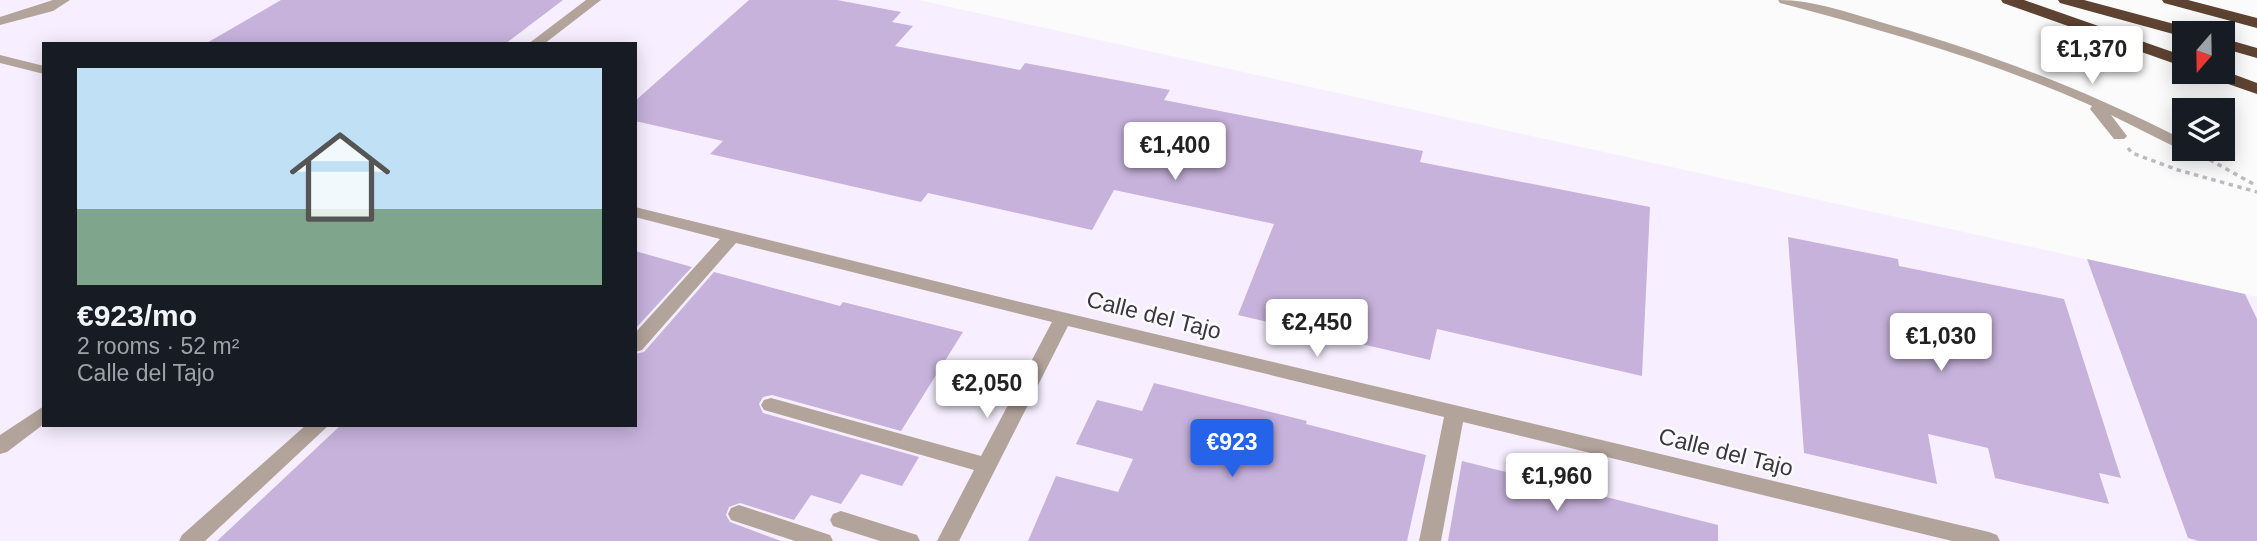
<!DOCTYPE html>
<meta charset="utf-8">
<style>
body{margin:0;font-family:Helvetica,sans-serif;background:#20242c;color:#f1f3f6;height:100vh;display:flex;flex-direction:column;font-size:26px;white-space:nowrap}
*{box-sizing:border-box;margin:0}
p{font-size:23px;color:#9ea1a6}
.icon{flex:none;width:38px;height:38px;fill:none;stroke:currentColor;stroke-width:2;stroke-linecap:round;stroke-linejoin:round}
.map{position:relative;flex:1;overflow:hidden}
.drawer{position:absolute;left:42px;top:42px;width:595px;height:385px;display:flex;flex-direction:column;background:#171b24;border-radius:0px;box-shadow:0 4px 18px #0003}
.drawer>*{flex:none}
.needle{width:46px;rotate:200deg}
.fabs{position:absolute;left:2172px;top:21px;display:grid;gap:14px}
.fabs a{display:grid;place-items:center;width:63px;height:63px;border-radius:0px;background:#171b24;box-shadow:0 4px 18px #0003;font-size:35px}
.price{position:absolute;translate:-50% -60px;padding:0 16px;border-radius:7px;background:#fff;color:#222;font-size:23px;line-height:46px;filter:drop-shadow(0 2px 4px #0008)}
.price::after{content:'';position:absolute;left:50%;top:42px;width:21px;height:16px;margin-left:-10px;background:inherit;clip-path:polygon(0 0,100% 0,50% 100%)}
.price.active{background:#2563eb;color:#fff}
ul{padding:0;list-style:none}
li{display:grid;align-content:center;gap:14px;height:371px;padding:0 35px}
li+li{border-top:2px solid #363941}
li span{display:grid;place-items:center;height:217px;border-radius:0px;color:#555}
li>.icon{margin-inline-start:auto}
span .icon{width:126px;height:126px;fill:#fffc;stroke-width:1}
li b{font-size:30px}
.map>svg:first-child{display:block}
.built{fill:#f7efff;fill-rule:evenodd}
.building{fill:#c7b2db}
.lines{fill:none;stroke-linecap:round;stroke-linejoin:round}
.path{stroke:#bdbbbf;stroke-width:3.5;stroke-dasharray:4.5 4.5;stroke-linecap:butt}
.minor{fill:#b2a49b;fill-rule:evenodd}
.highway{fill:#5e4332;fill-rule:evenodd}
.labels{text-anchor:middle;dominant-baseline:central;stroke-width:5;stroke-linejoin:round;paint-order:stroke}
.street-label{font-size:23px;fill:#3c3643;stroke:#fbfbfb}
</style>
<div class="map">
<svg width="2257" height="541" viewBox="0 0 2257 541">
<rect width="100%" height="100%" fill="#fbfbfb"/>
<path class="built" d="M0,0H919L2257,297V541H0ZM44,44H635V425H44Z"/>
<g class="building">
<polygon points="281,0 563,0 505,44 205,44"/>
<polygon points="749,0 837,0 901,12 892,22 913,26 895,46 1020,70 1025,63 1170,90 1164,100 1423,151 1420,162 1650,207 1642,376 1437,329 1430,360 1238,315 1274,224 1114,190 1092,230 928,193 921,202 710,154 723,141 635,121 635,101"/>
<polygon points="1788,237 1898,259 1899,266 2064,299 2121,478 2099,473 2109,504 1995,478 1988,448 1928,434 1937,484 1804,453"/>
<polygon points="635,251 692,267 635,329"/>
<polygon points="2087,259 2245,294 2257,319 2257,541 2199,541 2188,538"/>
<polygon points="714,272 840,306 843,302 963,332 901,431 772,395 763,397 759,404 763,413 919,457 902,486 861,474 841,504 811,495 794,520 740,503 729,507 726,515 730,522 781,541 217,541 341,425 635,425 635,354 644,352"/>
<polygon points="1154,383 1307,421 1306,424 1426,455 1407,541 1028,541 1056,476 1118,492 1133,459 1076,444 1097,400 1142,411"/>
<polygon points="1462,461 1718,525 1718,541 1448,541"/>
</g>
<g class="lines">
<g class="path">
<polyline points="2128,148 2132,153 2178,170 2257,192"/>
<polyline points="2194,151 2257,186"/>
</g>
<g class="minor">
<polygon points="53,0 70,0 53,11 0,25 0,17"/>
<polygon points="586,0 601,0 544,44 528,44"/>
<path d="M1778,0C1815,0 1852,14 1887,24C1991,54 2088,91 2184,140V149H2190H2179L2111,115L2127,136L2124,139H2114L2090,109L2092,106C1992,61 1886,31 1780,3Z"/>
<polygon points="0,55 44,66 44,74 0,63"/>
<polygon points="635,207 1016,301 1989,532 1997,535 2000,541 1952,541 1463,422 1441,541 1419,541 1444,417 1068,326 959,541 937,541 974,470 764,410 761,405 764,400 771,398 981,456 1052,322 736,243 642,350 635,352 635,333 720,239 635,217"/>
<polygon points="44,406 44,424 7,452 0,454 0,435"/>
<polygon points="306,425 329,425 205,541 179,541 182,535"/>
<polygon points="739,505 830,535 833,541 795,541 731,520 728,514 731,508"/>
<polygon points="841,511 917,535 920,541 880,541 833,526 830,520 833,514"/>
</g>
<g class="highway">
<polygon points="2001,0 2024,0 2184,56 2184,67 2003,3"/>
<polygon points="2058,0 2084,0 2193,29 2195,33 2184,33 2184,37 2060,3"/>
<polygon points="2162,0 2188,0 2257,18 2257,28 2164,3"/>
<polygon points="2222,38 2257,48 2257,58 2222,48"/>
<polygon points="2222,70 2257,83 2257,94 2205,76 2202,72"/>
</g>
</g>
<g class="labels">
<g class="street-label">
<text transform="translate(1154 315) rotate(14)">Calle del Tajo</text>
<text transform="translate(1726 452) rotate(14)">Calle del Tajo</text>
</g>
</g>
</svg>
<div class="fabs">
<a><svg class="needle" viewBox="-14 -14 28 28"><path d="M0-13l5 13h-10z" fill="#e53935"/><path d="M0 13l5-13h-10z" fill="#9ea1a6"/></svg></a>
<a><svg class="icon" aria-label="layers" viewBox="0 0 24 24"><path d="M12 4l9 5-9 5-9-5zM3 14l9 5 9-5"/></svg></a>
</div>
<b class="price" style="left:2092px;top:86px">€1,370</b>
<b class="price" style="left:1175px;top:182px">€1,400</b>
<b class="price" style="left:1317px;top:359px">€2,450</b>
<b class="price" style="left:1941px;top:373px">€1,030</b>
<b class="price" style="left:987px;top:420px">€2,050</b>
<b class="price active" style="left:1232px;top:479px">€923</b>
<b class="price" style="left:1557px;top:513px">€1,960</b>
<section class="drawer">
<ul>
<li><span style="background:linear-gradient(#bfe0f5 65%,#7fa58c 0)"><svg class="icon" aria-label="home" viewBox="0 0 24 24"><path d="M3 11l9-7 9 7M6 9v11h12V9"/></svg></span><div><b>€923/mo</b><p>2 rooms · 52 m²</p><p>Calle del Tajo</p></div></li>
</ul>
</section>
</div>
